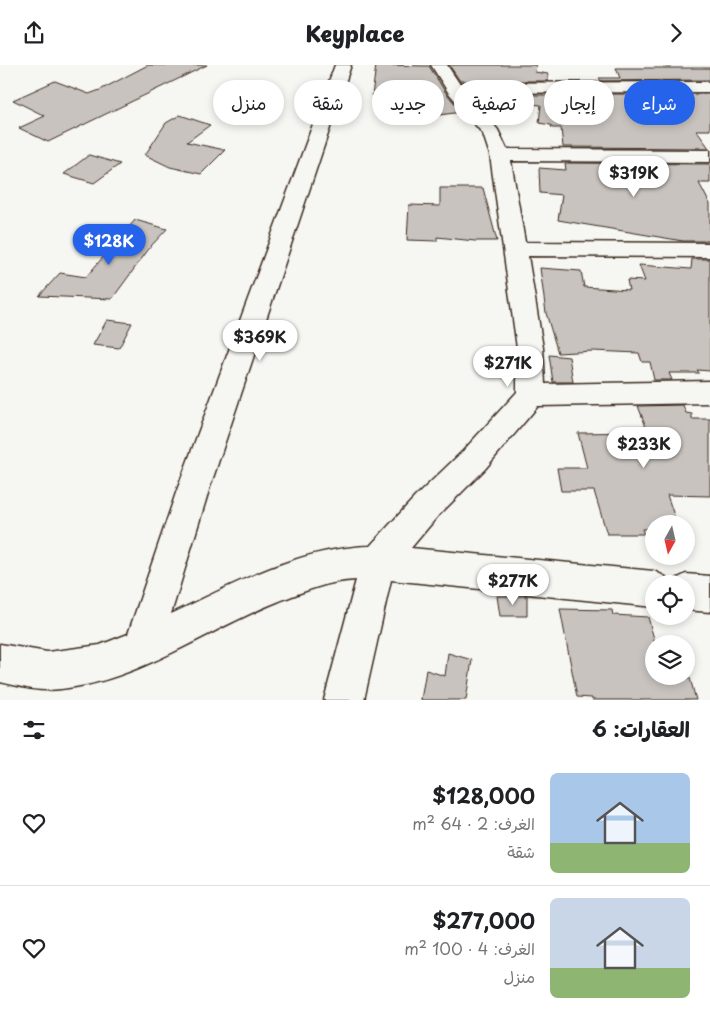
<!DOCTYPE html>
<html lang="ar">
<meta charset="utf-8">
<style>
body{margin:0;font-family:"Playpen Sans","Playpen Sans Arabic",sans-serif;background:#f2f2f2;color:#202124;direction:rtl;height:100vh;display:flex;flex-direction:column;font-size:19px;white-space:nowrap}
*{box-sizing:border-box;margin:0}
p{font-size:16px;color:#757577}
.icon{flex:none;width:28px;height:28px;fill:none;stroke:currentColor;stroke-width:2;stroke-linecap:round;stroke-linejoin:round}
.map{position:relative;height:635px;overflow:hidden;direction:ltr}
.drawer{display:flex;flex-direction:column;background:#fff;flex:1}
.drawer>*{flex:none}
.hud{position:absolute;left:15px;top:15px;width:680px;height:45px;direction:rtl;display:flex;gap:10px}
.needle{width:32px;rotate:188deg}
.controls{position:absolute;left:645px;top:450px;display:grid;gap:10px}
.controls a{display:grid;place-items:center;width:50px;height:50px;border-radius:50%;background:#fff;box-shadow:0 2px 8px #0003;font-size:25px}
.price{position:absolute;translate:-50% -42px;padding:0 11px;border-radius:18px;background:#fff;color:#222;font-size:16px;line-height:32px;filter:drop-shadow(0 1px 2px #0008)}
.price::after{content:'';position:absolute;left:50%;top:30px;width:15px;height:11px;margin-left:-8px;background:inherit;clip-path:polygon(0 0,100% 0,50% 100%)}
.price.active{background:#2563eb;color:#fff}
ul{padding:0;list-style:none}
li{display:flex;align-items:center;gap:15px;height:125px;padding:0 20px}
li+li{border-top:1px solid #e0e0e0}
li span{display:grid;place-items:center;flex:none;width:140px;height:100px;border-radius:8px;color:#555}
li>.icon{margin-inline-start:auto}
span .icon{width:60px;height:60px;fill:#fffc;stroke-width:1}
li b{font-size:21px}
h2{display:flex;justify-content:space-between;align-items:center;height:60px;padding:0 20px;font-size:21px}
.tag{padding:0 18px;border-radius:22px;background:#fff;box-shadow:0 2px 8px #0003;font-size:18px;line-height:45px}
.tag.active{background:#2563eb;color:#fff}
header{display:flex;justify-content:space-between;align-items:center;height:65px;padding:0 20px;background:#fff;font-size:22px;font-weight:800}
.map>svg:first-child{display:block}
.building{fill:#c8c3be;stroke:#3b2a1e}
.lines{fill:none;stroke-linecap:round;stroke-linejoin:round}
.street-casing{stroke:#3b2a1e;stroke-width:3}
.street{fill:#f6f6f2;fill-rule:evenodd}
</style>
<header><svg class="icon" aria-label="forward" viewBox="0 0 24 24"><path d="M9 5l7 7-7 7"/></svg>Keyplace<svg class="icon" aria-label="share" viewBox="0 0 24 24"><path d="M12 15V3M7 8l5-5 5 5M5 13v7h14v-7"/></svg></header>
<div class="map">
<svg width="710" height="635" viewBox="0 0 710 635">
<rect width="100%" height="100%" fill="#f6f6f2"/>
<filter id="ink" filterUnits="userSpaceOnUse"><feTurbulence type="fractalNoise" baseFrequency=".02" numOctaves="2"/><feDisplacementMap in="SourceGraphic" scale="10" xChannelSelector="R" yChannelSelector="G"/><feConvolveMatrix kernelMatrix="1 2 1 2 8 2 1 2 1" color-interpolation-filters="sRGB"/></filter>
<g filter="url(#ink)">
<g class="building">
<polygon points="148,0 207,0 48,77 19,63 45,51 13,35 55,16 89,29 100,25"/>
<polygon points="376,0 429,1 446,28 462,47 424,52 400,20 395,32 372,31"/>
<polygon points="449,0 536,0 535,7 548,9 548,16 460,16"/>
<polygon points="616,3 710,3 710,15 601,16 599,13 620,13"/>
<polygon points="609,29 710,29 710,65 696,65 709,83 563,82 561,63 552,63 551,60 539,58 541,40 486,36 487,40 483,40 484,45 472,30 548,30 613,35"/>
<polygon points="180,50 210,60 187,77 225,85 201,109 170,102 145,90 166,58"/>
<polygon points="89,90 120,99 94,118 64,109"/>
<polygon points="565,98 710,99 710,118 699,118 710,139 710,176 683,176 558,155 562,130 540,128 539,103 566,105"/>
<polygon points="440,123 483,123 497,176 475,176 437,172 437,176 407,175 409,140 440,141"/>
<polygon points="135,155 167,164 151,181 112,234 39,231 60,208 86,212"/>
<polygon points="692,194 710,194 710,306 697,305 699,308 669,308 672,315 654,315 650,297 642,297 639,288 593,286 558,288 546,248 540,203 581,206 584,222 629,225 627,215 645,216 639,200 691,204"/>
<polygon points="107,255 132,258 119,283 93,280"/>
<polygon points="549,290 569,292 573,317 553,317"/>
<polygon points="683,340 686,348 692,349 692,354 710,354 710,431 667,430 677,459 654,459 654,464 642,464 644,469 607,469 594,426 561,426 557,403 587,403 578,368 648,367 638,341"/>
<polygon points="497,531 527,531 527,551 500,551"/>
<polygon points="560,544 612,545 613,550 648,552 654,574 654,612 690,613 696,635 592,635 592,633 577,632"/>
<polygon points="448,588 472,595 466,635 421,635 426,605 445,611"/>
</g>
<g class="lines">
<g class="street-casing">
<g id="street">
<path d="M335,0H351L209,425L171,549C234,519 299,483 370,481L415,432L463,386L517,327V283L490,90L483,69L448,27L431,0H447L459,18L710,17V27L468,28L498,65L507,84L710,85V97L511,96L525,177L710,178V192L528,191L543,283L545,319L710,316V338L538,341L485,404L437,452L411,483L654,506L666,512L669,519H654V542L391,515L364,635H324L356,515C328,516 302,527 277,537C202,567 132,621 49,625C33,626 15,620 0,617V579L47,587L100,580L128,569L177,425Z"/>
<polygon points="686,509 710,511 710,547 686,545 686,519 672,519 674,515"/>
</g>
</g>
<use href="#street" class="street"/>
</g>
</g>
</svg>
<div class="controls">
<a><svg class="needle" viewBox="-14 -14 28 28"><path d="M0-13l5 13h-10z" fill="#e53935"/><path d="M0 13l5-13h-10z" fill="#757577"/></svg></a>
<a><svg class="icon" aria-label="locate" viewBox="0 0 24 24"><circle cx="12" cy="12" r="6"/><path d="M12 2v4M12 18v4M2 12h4M18 12h4"/></svg></a>
<a><svg class="icon" aria-label="layers" viewBox="0 0 24 24"><path d="M12 4l9 5-9 5-9-5zM3 14l9 5 9-5"/></svg></a>
</div>
<b class="price" style="left:634px;top:133px">$319K</b>
<b class="price active" style="left:109px;top:201px">$128K</b>
<b class="price" style="left:260px;top:297px">$369K</b>
<b class="price" style="left:508px;top:323px">$271K</b>
<b class="price" style="left:644px;top:404px">$233K</b>
<b class="price" style="left:513px;top:541px">$277K</b>
<div class="hud">
<a class="tag active">شراء</a>
<a class="tag">إيجار</a>
<a class="tag">تصفية</a>
<a class="tag">جديد</a>
<a class="tag">شقة</a>
<a class="tag">منزل</a>
</div>
</div>
<section class="drawer">
<h2>العقارات: 6<svg class="icon" aria-label="filters" viewBox="0 0 24 24"><path d="M4 7h16M4 17h16"/><circle cx="9" cy="7" r="2"/><circle cx="15" cy="17" r="2"/></svg></h2>
<ul>
<li><span style="background:linear-gradient(#a9c7e8 70%,#8fb573 0)"><svg class="icon" aria-label="home" viewBox="0 0 24 24"><path d="M3 11l9-7 9 7M6 9v11h12V9"/></svg></span><div><b>$128,000</b><p>الغرف: 2 · 64 m²</p><p>شقة</p></div><svg class="icon" aria-label="heart" viewBox="0 0 24 24"><path d="M12 20l-8-8c-3-5 5-10 8-4 3-6 11-1 8 4z"/></svg></li>
<li><span style="background:linear-gradient(#c9d6e8 70%,#8fb573 0)"><svg class="icon" aria-label="home" viewBox="0 0 24 24"><path d="M3 11l9-7 9 7M6 9v11h12V9"/></svg></span><div><b>$277,000</b><p>الغرف: 4 · 100 m²</p><p>منزل</p></div><svg class="icon" aria-label="heart" viewBox="0 0 24 24"><path d="M12 20l-8-8c-3-5 5-10 8-4 3-6 11-1 8 4z"/></svg></li>
</ul>
</section>
